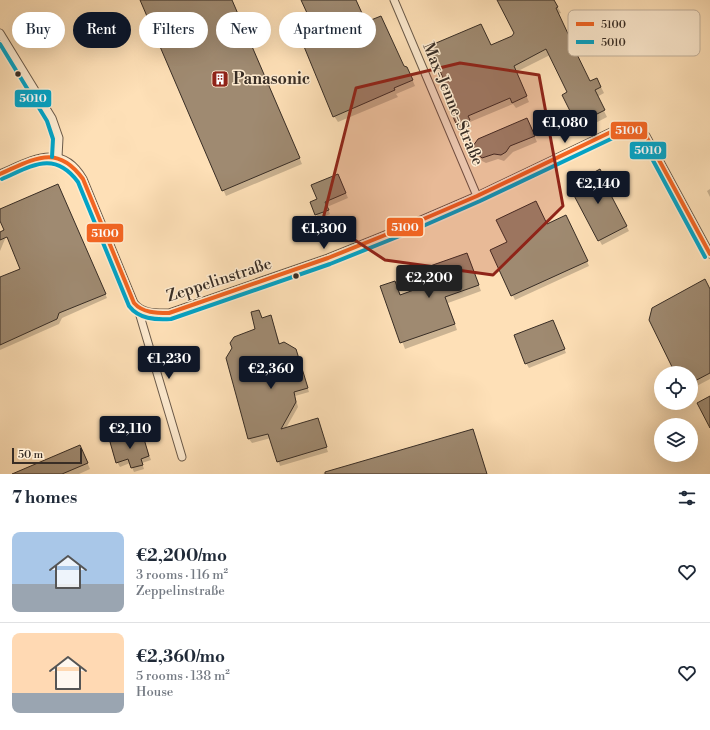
<!DOCTYPE html>
<meta charset="utf-8">
<style>
body{margin:0;font-family:"Libre Bodoni",serif;background:#f2f2f3;color:#1f2937;height:100vh;display:flex;flex-direction:column;font-size:15px;white-space:nowrap}
*{box-sizing:border-box;margin:0}
p{font-size:13px;color:#747a83}
.icon{flex:none;width:22px;height:22px;fill:none;stroke:currentColor;stroke-width:2;stroke-linecap:round;stroke-linejoin:round}
.map{position:relative;height:474px;overflow:hidden}
.details{display:flex;flex-direction:column;background:#fff;flex:1}
.details>*{flex:none}
.guide{position:absolute;left:12px;top:12px;width:400px;height:36px;display:flex;gap:8px}
.fabs{position:absolute;left:654px;top:366px;display:grid;gap:8px}
.fabs a{display:grid;place-items:center;width:44px;height:44px;border-radius:50%;background:#fff;box-shadow:0 4px 16px #0002;font-size:20px}
.scale{position:absolute;left:12px;bottom:10px;width:70px;box-sizing:border-box;padding-left:4px;border:2px solid #382d25;border-top:0;font-size:11px;line-height:14px;white-space:nowrap;color:#382d25;-webkit-text-stroke:3px #feebd0;paint-order:stroke}
.price{position:absolute;translate:-50% -34px;padding:0 9px;border-radius:4px;background:#111827;color:#fff;font-size:13px;line-height:26px;filter:drop-shadow(0 1px 2px #0008)}
.price::after{content:'';position:absolute;left:50%;top:24px;width:12px;height:9px;margin-left:-6px;background:inherit;clip-path:polygon(0 0,100% 0,50% 100%)}
.price.current{background:#222;color:#fff}
ul{padding:0;list-style:none}
li{display:flex;align-items:center;gap:12px;height:100px;padding:0 12px}
li+li{border-top:1px solid #e0e1e3}
li span{display:grid;place-items:center;flex:none;width:112px;height:80px;border-radius:8px;color:#555}
li>.icon{margin-inline-start:auto}
span .icon{width:48px;height:48px;fill:#fffc;stroke-width:1}
li b{font-size:17px}
h2{display:flex;justify-content:space-between;align-items:center;height:48px;padding:0 12px;font-size:17px}
.chip{padding:0 14px;border-radius:18px;background:#fff;box-shadow:0 4px 16px #0002;font-size:14px;line-height:36px}
.chip.current{background:#111827;color:#fff}
.map>svg:first-child{display:block}
.shadow{fill:#0003}
.building{fill:#9f8a71;stroke:#382d25}
.lines{fill:none;stroke-linecap:round;stroke-linejoin:round}
.minor-casing{stroke:#6a5a4a;stroke-width:9}
.minor{stroke:#feebd0;stroke-width:7}
.bus-1-casing{stroke:#feebd0;stroke-width:7}
.bus-2-casing{stroke:#feebd0;stroke-width:7}
.bus-1{stroke:#f26522;stroke-width:4}
.bus-2{stroke:#03a3c6;stroke-width:4}
.marked{fill:#8f2418;fill-opacity:0.2;stroke:#8f2418;stroke-width:3;stroke-linejoin:round}
.bus-dot{fill:#382d25;stroke:#feebd0;stroke-width:1.5}
.labels{text-anchor:middle;dominant-baseline:central;stroke-width:3;stroke-linejoin:round;paint-order:stroke}
.poi-label{font-size:16px;font-weight:bold;fill:#382d25;stroke:#feebd0;text-anchor:start}
.street-label{font-size:16px;fill:#382d25;stroke:#feebd0}
.key{fill:#feebd0;stroke:#c3b29d;stroke-width:1}
.key-label{font-size:11px;fill:#382d25}
.line-badge{stroke:#feebd0;stroke-width:1.5}
.badge-label{font-size:11px;text-anchor:middle;font-weight:bold;fill:#fff}
</style>
<div class="map">
<svg width="710" height="474" viewBox="0 0 710 474">
<rect width="100%" height="100%" fill="#fee0b7"/>
<filter id="stains"><feTurbulence type="fractalNoise" baseFrequency=".005" numOctaves="4"/><feColorMatrix values="0 0 0 0 .2 0 0 0 0 .09 0 0 0 0 .02 0 0 0 .5 -.17"/></filter>
<radialGradient id="worn" r=".72"><stop offset=".6" stop-color="#630" stop-opacity="0"/><stop offset="1" stop-color="#630" stop-opacity=".3"/></radialGradient>
<g class="shadow">
<polygon points="141,0 232,0 302,164 226,196"/>
<polygon points="303,0 356,0 366,23 381,17 404,67 410,74 415,86 396,94 398,97 338,122 334,116 314,27"/>
<polygon points="499,0 554,0 561,13 558,14 573,44 571,45 590,83 600,85 604,93 597,97 607,117 578,132 568,113 571,111 569,92 550,55 516,72 529,102 516,108 513,104 470,122 472,127 462,131 458,125 458,110 481,25 491,46 513,37 515,34"/>
<polygon points="527,120 537,142 513,152 504,161 498,159 486,163 482,161 474,146"/>
<polygon points="600,171 607,184 605,185 629,231 602,245 570,186"/>
<polygon points="340,179 348,198 327,207 330,214 319,219 311,203 318,200"/>
<polygon points="710,189 710,197 707,191"/>
<polygon points="60,190 107,298 62,318 59,324 0,350 0,278 21,269 0,219 0,210"/>
<polygon points="568,220 589,266 515,300 491,250"/>
<polygon points="0,234 5,239 0,251"/>
<polygon points="467,254 481,291 448,303 457,330 405,349 382,286 395,282 401,295 437,283"/>
<polygon points="710,291 710,379 691,389 691,373 677,373"/>
<polygon points="259,311 262,319 271,316 280,344 296,349 309,392 295,396 298,407 286,428 317,419 328,452 280,466 271,438 252,443 249,439 227,358 256,330"/>
<polygon points="553,321 566,353 529,368 526,363"/>
<polygon points="473,430 487,474 322,474"/>
<polygon points="142,434 151,460 142,463 144,469 134,472 130,463 120,467 117,462"/>
<polygon points="80,446 90,469 79,474 15,474"/>
</g>
<g class="building">
<polygon points="140,0 232,0 300,158 222,191"/>
<polygon points="301,0 356,0 366,22 381,16 404,66 407,67 413,80 394,88 395,90 333,117 298,32 313,26"/>
<polygon points="497,0 554,0 558,7 556,8 570,38 569,38 590,81 597,78 601,87 595,90 605,110 573,126 566,112 570,111 562,95 567,92 546,49 514,66 527,96 512,103 510,98 468,116 470,120 457,126 451,112 457,110 429,46 481,24 491,45 512,36 514,33"/>
<polygon points="527,118 535,136 510,146 506,152 501,155 494,154 482,158 474,151 473,146 478,139"/>
<polygon points="600,169 605,179 603,180 627,226 598,241 569,186"/>
<polygon points="338,174 346,193 325,202 329,210 315,215 310,202 317,199 311,185"/>
<polygon points="58,184 106,294 59,313 57,319 0,345 0,277 20,269 7,237 0,240 0,232 4,230 0,221 0,209"/>
<polygon points="536,201 547,224 566,215 588,261 511,296 490,250 507,242 496,220"/>
<polygon points="467,253 479,285 445,297 455,324 400,343 380,286 395,281 400,295 436,282 430,266"/>
<polygon points="705,279 710,289 710,373 691,383 691,373 675,373 649,320 652,308"/>
<polygon points="259,310 262,318 271,315 279,344 284,342 296,349 308,388 294,392 296,402 281,429 318,418 327,447 277,462 268,434 248,439 226,358 232,348 230,343 234,337 255,329 251,312"/>
<polygon points="553,320 565,349 525,364 514,335"/>
<polygon points="710,396 710,428 697,403"/>
<polygon points="473,429 487,474 325,474 325,472"/>
<polygon points="142,432 149,456 141,459 143,465 131,468 128,459 116,463 110,442"/>
<polygon points="80,445 88,463 62,474 12,474"/>
</g>
<g class="lines">
<g class="minor-casing">
<g id="minor">
<polyline points="394,0 477,196"/>
<polyline points="0,33 52,118 59,138 58,157"/>
<path d="M0,174C31,161 61,141 83,179L134,303C142,314 156,313 169,313L328,258L405,227L477,196L613,131C627,128 634,129 646,136L710,254"/>
<polyline points="138,309 182,457"/>
</g>
</g>
<use href="#minor" class="minor"/>
<g class="bus-1-casing">
<path id="bus-1" d="M0,174C34,159 57,143 83,179L134,303C143,313 156,313 169,313L328,258L405,227L477,196L613,131C626,129 635,130 646,136L710,254"/>
</g>
<g class="bus-2-casing">
<g id="bus-2">
<polyline points="0,44 47,121 53,139 52,157"/>
<path d="M2,179C32,166 54,150 78,182L129,306C139,319 155,320 171,319L330,264L407,233L480,201L615,137C625,135 633,136 642,140L705,257"/>
</g>
</g>
<use href="#bus-1" class="bus-1"/>
<use href="#bus-2" class="bus-2"/>
</g>
<path class="marked" d="M460,63L539,75L563,206L493,275L385,260L323,219L356,88Z"/>
<defs>
<g id="building-square" transform="scale(0.9)"><rect x="-9" y="-9" width="18" height="18" rx="4" fill="#8f2418" stroke="#feebd0"/><path d="M-4-6H4V6H1V3H-1V6H-4ZM-2.5-4.3h1.7v1.8h-1.7ZM.8-4.3h1.7v1.8H.8ZM-2.5-1h1.7V.8h-1.7ZM.8-1h1.7V.8H.8Z" fill="#fff"/></g>
</defs>
<g fill-rule="evenodd">
<use href="#building-square" x="220" y="79"/>
</g>
<g class="bus-dot">
<circle cx="18" cy="74" r="3.5"/>
<circle cx="296" cy="276" r="3.5"/>
</g>
<g class="labels">
<g class="poi-label">
<text x="233" y="79">Panasonic</text>
</g>
<g class="street-label">
<text transform="translate(453 104) rotate(67)">Max-Jenne-Straße</text>
<text transform="translate(219 280) rotate(-18)">Zeppelinstraße</text>
</g>
</g>
<rect x="568" y="10" width="132" height="46" rx="6" class="key"/>
<rect x="576" y="22" width="18" height="4" fill="#f26522"/>
<rect x="576" y="40" width="18" height="4" fill="#03a3c6"/>
<g class="key-label">
<text x="601" y="28">5100</text>
<text x="601" y="46">5010</text>
</g>
<g class="line-badge">
<rect x="14" y="89" width="38" height="19" rx="4" fill="#03a3c6"/>
<rect x="610" y="121" width="38" height="19" rx="4" fill="#f26522"/>
<rect x="629" y="141" width="38" height="19" rx="4" fill="#03a3c6"/>
<rect x="386" y="217" width="38" height="20" rx="4" fill="#f26522"/>
<rect x="86" y="223" width="38" height="20" rx="4" fill="#f26522"/>
</g>
<g class="badge-label">
<text x="33" y="102">5010</text>
<text x="629" y="134">5100</text>
<text x="648" y="154">5010</text>
<text x="405" y="231">5100</text>
<text x="105" y="237">5100</text>
</g>
<rect width="100%" height="100%" filter="url(#stains)"/>
<rect width="100%" height="100%" fill="url(#worn)"/>
</svg>
<div class="fabs">
<a><svg class="icon" aria-label="locate" viewBox="0 0 24 24"><circle cx="12" cy="12" r="6"/><path d="M12 2v4M12 18v4M2 12h4M18 12h4"/></svg></a>
<a><svg class="icon" aria-label="layers" viewBox="0 0 24 24"><path d="M12 4l9 5-9 5-9-5zM3 14l9 5 9-5"/></svg></a>
</div>
<div class="scale">50 m</div>
<b class="price" style="left:565px;top:144px">€1,080</b>
<b class="price" style="left:598px;top:205px">€2,140</b>
<b class="price" style="left:324px;top:250px">€1,300</b>
<b class="price current" style="left:429px;top:299px">€2,200</b>
<b class="price" style="left:169px;top:380px">€1,230</b>
<b class="price" style="left:271px;top:390px">€2,360</b>
<b class="price" style="left:130px;top:450px">€2,110</b>
<div class="guide">
<a class="chip">Buy</a>
<a class="chip current">Rent</a>
<a class="chip">Filters</a>
<a class="chip">New</a>
<a class="chip">Apartment</a>
</div>
</div>
<section class="details">
<h2>7 homes<svg class="icon" aria-label="filters" viewBox="0 0 24 24"><path d="M4 7h16M4 17h16"/><circle cx="9" cy="7" r="2"/><circle cx="15" cy="17" r="2"/></svg></h2>
<ul>
<li><span style="background:linear-gradient(#a9c7e8 65%,#9aa5b1 0)"><svg class="icon" aria-label="home" viewBox="0 0 24 24"><path d="M3 11l9-7 9 7M6 9v11h12V9"/></svg></span><div><b>€2,200/mo</b><p>3 rooms · 116 m²</p><p>Zeppelinstraße</p></div><svg class="icon" aria-label="heart" viewBox="0 0 24 24"><path d="M12 20l-8-8c-3-5 5-10 8-4 3-6 11-1 8 4z"/></svg></li>
<li><span style="background:linear-gradient(#ffd9b3 75%,#9aa5b1 0)"><svg class="icon" aria-label="home" viewBox="0 0 24 24"><path d="M3 11l9-7 9 7M6 9v11h12V9"/></svg></span><div><b>€2,360/mo</b><p>5 rooms · 138 m²</p><p>House</p></div><svg class="icon" aria-label="heart" viewBox="0 0 24 24"><path d="M12 20l-8-8c-3-5 5-10 8-4 3-6 11-1 8 4z"/></svg></li>
</ul>
</section>
